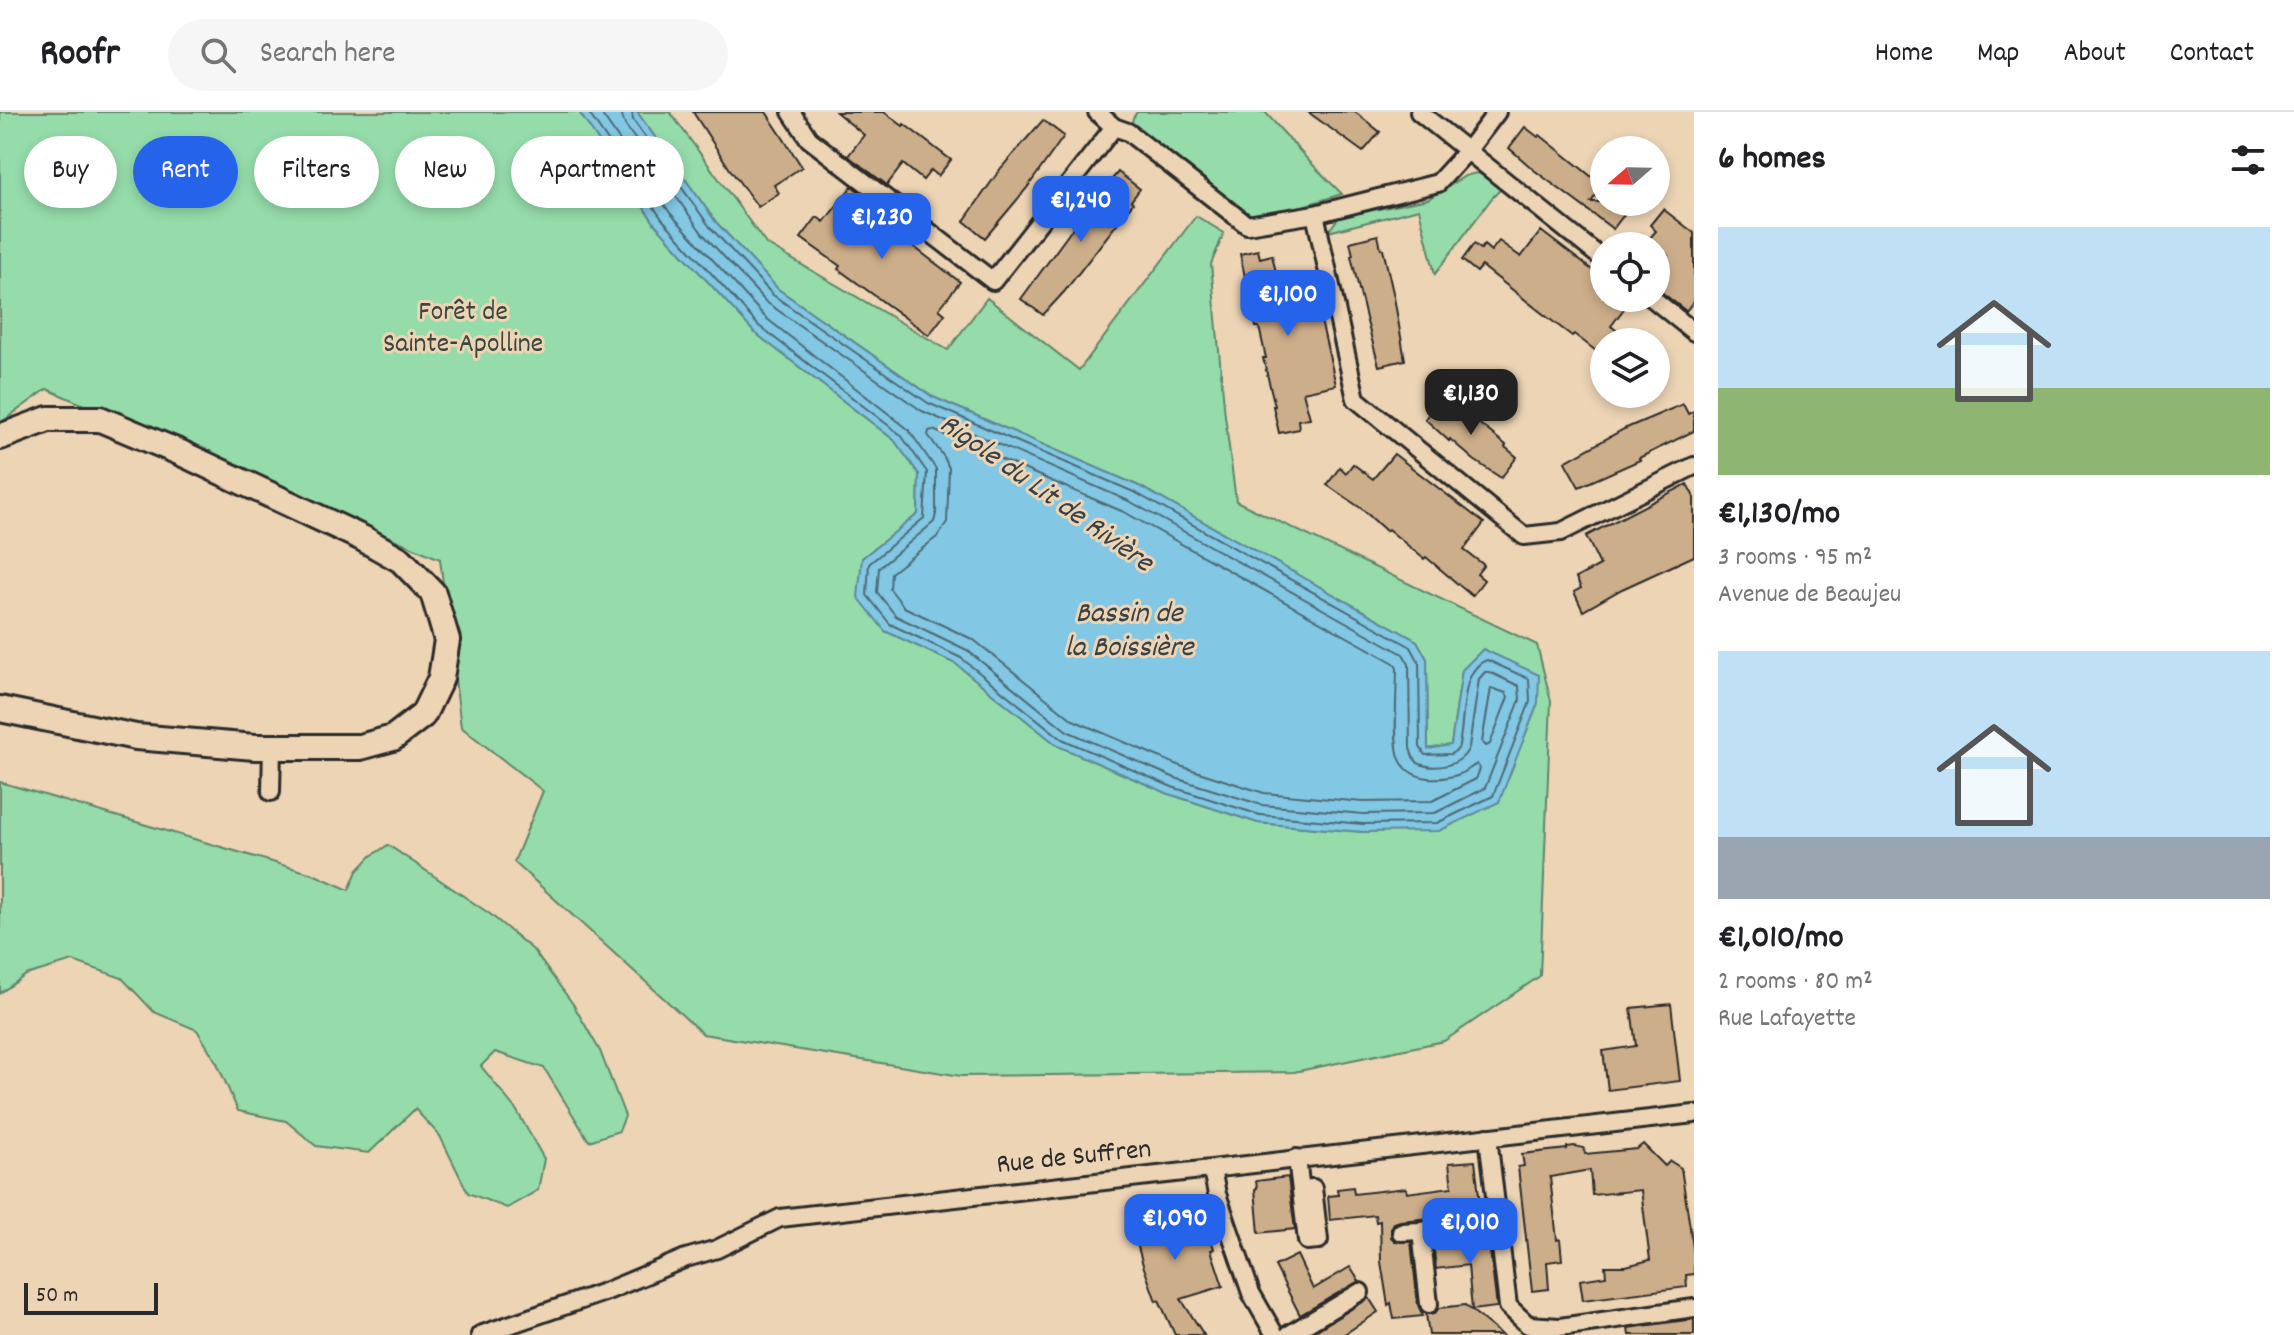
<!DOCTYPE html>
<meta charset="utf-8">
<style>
body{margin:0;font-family:Dekko,sans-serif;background:#f6f6f6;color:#202124;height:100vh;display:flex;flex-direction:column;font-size:30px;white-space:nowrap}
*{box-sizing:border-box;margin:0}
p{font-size:26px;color:#757577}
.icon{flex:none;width:44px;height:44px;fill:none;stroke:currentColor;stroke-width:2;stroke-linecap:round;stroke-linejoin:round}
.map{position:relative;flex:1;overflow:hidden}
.details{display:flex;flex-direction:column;background:#fff;width:600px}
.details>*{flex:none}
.guide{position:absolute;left:24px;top:24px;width:760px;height:72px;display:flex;gap:16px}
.needle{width:52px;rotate:250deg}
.fabs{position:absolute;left:1590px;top:24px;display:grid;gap:16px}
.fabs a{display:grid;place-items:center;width:80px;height:80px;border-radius:50%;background:#fff;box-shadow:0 4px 12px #0003;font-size:40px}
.scale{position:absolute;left:24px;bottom:20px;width:134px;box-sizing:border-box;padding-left:8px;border:4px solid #2b2b2b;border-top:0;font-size:22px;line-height:28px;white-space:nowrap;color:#2b2b2b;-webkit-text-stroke:6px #ecd4b5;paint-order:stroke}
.price{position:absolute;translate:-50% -68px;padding:0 18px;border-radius:16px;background:#2563eb;color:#fff;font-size:26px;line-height:52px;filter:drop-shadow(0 2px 4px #0008)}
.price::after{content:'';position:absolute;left:50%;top:48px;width:24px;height:18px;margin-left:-12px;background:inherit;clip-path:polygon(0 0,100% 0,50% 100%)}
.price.current{background:#222;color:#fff}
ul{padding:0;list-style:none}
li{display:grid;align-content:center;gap:16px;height:424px;padding:0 24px}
li span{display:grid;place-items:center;height:248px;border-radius:0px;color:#555}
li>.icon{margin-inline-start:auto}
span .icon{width:144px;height:144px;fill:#fffc;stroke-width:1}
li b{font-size:34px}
h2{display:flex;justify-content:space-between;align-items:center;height:96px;padding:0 24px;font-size:34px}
.tag{padding:0 28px;border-radius:36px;background:#fff;box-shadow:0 4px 12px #0003;font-size:28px;line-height:72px}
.tag.current{background:#2563eb;color:#fff}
header{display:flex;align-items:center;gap:48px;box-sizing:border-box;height:112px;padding:0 40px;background:#fff;border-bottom:2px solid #e0e0e0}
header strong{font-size:38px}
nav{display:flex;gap:44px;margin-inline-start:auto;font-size:28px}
.search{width:560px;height:72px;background:#f6f6f6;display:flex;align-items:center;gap:20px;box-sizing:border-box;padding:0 28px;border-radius:44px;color:#757577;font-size:30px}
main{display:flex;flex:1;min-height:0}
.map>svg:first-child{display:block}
.green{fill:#95dcaa;stroke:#60846a;stroke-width:2}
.water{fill:#82c7e3;stroke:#5f8999;stroke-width:2}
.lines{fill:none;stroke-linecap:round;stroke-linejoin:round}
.shore{stroke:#4e6975;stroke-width:2}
.building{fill:#cdae8a;stroke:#2b2b2b;stroke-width:2}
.minor-casing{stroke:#2b2b2b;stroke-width:22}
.secondary-casing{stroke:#2b2b2b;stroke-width:30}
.minor{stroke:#ecd4b5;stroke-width:16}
.secondary{stroke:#ecd4b5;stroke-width:24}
.labels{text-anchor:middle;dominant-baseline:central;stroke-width:6;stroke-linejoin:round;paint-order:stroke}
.park-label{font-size:28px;fill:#3b463e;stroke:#ecd4b5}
.street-label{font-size:28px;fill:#2b2b2b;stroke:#ecd4b5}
.water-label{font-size:30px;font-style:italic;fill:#384247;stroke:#ecd4b5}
</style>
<header>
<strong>Roofr</strong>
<div class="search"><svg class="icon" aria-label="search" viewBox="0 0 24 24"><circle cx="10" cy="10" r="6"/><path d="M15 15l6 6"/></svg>Search here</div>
<nav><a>Home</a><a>Map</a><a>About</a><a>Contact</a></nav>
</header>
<main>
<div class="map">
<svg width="1694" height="1223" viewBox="0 0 1694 1223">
<rect width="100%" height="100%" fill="#ecd4b5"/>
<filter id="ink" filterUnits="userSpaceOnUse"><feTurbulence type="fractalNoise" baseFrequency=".0125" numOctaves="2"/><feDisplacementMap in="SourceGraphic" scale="16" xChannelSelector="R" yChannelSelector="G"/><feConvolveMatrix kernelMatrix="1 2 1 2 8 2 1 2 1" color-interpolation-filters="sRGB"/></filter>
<g filter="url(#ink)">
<g class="green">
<polygon points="0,0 579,0 655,112 754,220 894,328 919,362 918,402 862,446 885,519 956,552 1058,634 1169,682 1258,711 1362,720 1499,690 1462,558 1451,633 1428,637 1427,547 1417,529 1139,374 933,285 778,177 716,110 637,0 670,0 766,132 948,238 987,186 1079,258 1196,104 1224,121 1211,152 1225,304 1236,389 1537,533 1551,589 1540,864 1444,929 1294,960 961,964 703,922 514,750 543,679 461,615 440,447 47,277 0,311"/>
<path d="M1137,0H1265L1309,49L1342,82C1313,90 1273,107 1244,101L1131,15L1133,6Z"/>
<polygon points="1476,61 1484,63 1501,77 1492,86 1435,162 1419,97 1328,120 1339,105 1428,87 1465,64"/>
<polygon points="0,670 313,762 349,778 357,759 371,744 388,733 490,802 533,838 573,892 600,939 625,1004 619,1019 589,1029 544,956 495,940 481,954 517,999 544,1047 538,1078 507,1096 468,1081 440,1024 415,997 369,1041 316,1034 286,1009 238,999 217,951 197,918 154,900 122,866 73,849 26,863 0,881"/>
</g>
<polygon class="water" points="579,0 637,0 716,110 778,177 933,285 1139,374 1417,529 1427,547 1428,637 1451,633 1462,558 1483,537 1539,563 1538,591 1499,690 1439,719 1363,720 1258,711 1169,682 1058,634 956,552 885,519 858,485 862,446 918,402 919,362 894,328 754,220 655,112"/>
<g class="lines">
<g class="shore">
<path d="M588,0L662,107L759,214L901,323L927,360L924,406L869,452L867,483L890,512L961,546L1062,627L1172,675L1260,703L1363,712L1437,711L1493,684L1530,590L1529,567L1487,548C1458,558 1466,611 1458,637L1451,642L1425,643L1420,635L1419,550L1411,535L1136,381L928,291L773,183L710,115L633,8L632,0"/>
<path d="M600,0L670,101L766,206L908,317L936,357V402L934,410L879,456L877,480L896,504L967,538L1067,619L1175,666L1262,693L1363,702L1435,701L1485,676L1520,588L1519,574L1489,560H1485L1479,567L1469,635C1462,654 1435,659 1418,651L1413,645L1410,636L1409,552L1403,542L1131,390L922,299L766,190L702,121L625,13L621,0"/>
<path d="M933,318L1126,401L1394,551L1397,556C1397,576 1393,628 1399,645C1408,670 1439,669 1460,662C1466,660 1471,655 1477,652L1480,657L1476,667L1432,689L1363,690L1264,681L1180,654L1073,608L974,528L904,495L890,477L891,461L937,425L947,410L949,356L944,345L928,323L929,319Z"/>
<polygon points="1491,576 1506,581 1508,585 1490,632 1486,634 1482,630"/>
</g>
</g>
<g class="building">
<polygon points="693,0 766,0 802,55 774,73 779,81 758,95 729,56"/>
<polygon points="836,0 884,0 903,14 904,12 951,48 938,64 931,58 923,68 903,52 887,73 848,44 864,23"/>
<polygon points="1308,0 1355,0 1380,20 1363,40"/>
<polygon points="1043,8 1064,24 1027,76 985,126 964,109 1001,56"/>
<polygon points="1525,15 1538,25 1540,23 1603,74 1591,90 1622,90 1629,96 1613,117 1534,58 1509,36"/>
<polygon points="1118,60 1140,77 1131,89 1133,91 1064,180 1043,203 1021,187 1078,109"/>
<polygon points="852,74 874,91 867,99 960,170 939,197 945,202 929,223 838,157 840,154 801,126 817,105 824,110"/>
<polygon points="1663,97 1694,121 1694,189 1686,199 1656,176 1656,159 1668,144 1648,128 1656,119 1650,113"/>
<polygon points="1541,119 1604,167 1604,186 1632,186 1611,214 1631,230 1604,230 1604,245 1574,222 1572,224 1547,205 1482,154 1477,160 1462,148 1474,132 1481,137 1484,133 1491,139 1499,129 1521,145"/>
<polygon points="1378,123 1381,137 1383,137 1394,185 1405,248 1379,254 1366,206 1351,144 1353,143 1350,130"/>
<polygon points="1258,138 1260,146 1272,143 1278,169 1310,162 1336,273 1303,280 1310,306 1298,308 1299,317 1279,321 1273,294 1275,294 1263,246 1266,246 1259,215 1256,215 1240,142"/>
<polygon points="1442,285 1455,295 1456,293 1506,333 1505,335 1517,345 1501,366 1474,348 1450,327 1449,329 1425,307"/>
<polygon points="1683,292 1688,302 1694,299 1694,319 1639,346 1640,348 1579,375 1565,350 1624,317"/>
<polygon points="1394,342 1484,411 1464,438 1484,453 1477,462 1484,468 1472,484 1426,445 1424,447 1388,417 1386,419 1362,397 1327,373 1340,355 1346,361 1353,352 1373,367"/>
<polygon points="1687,372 1694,385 1694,444 1622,477 1583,499 1574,480 1581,476 1576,466 1600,453 1586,424"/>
<polygon points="1671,892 1680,969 1608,978 1603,939 1636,934 1631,896"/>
<polygon points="1643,1032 1665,1054 1670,1049 1681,1056 1694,1142 1694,1162 1686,1163 1687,1175 1583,1188 1580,1168 1606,1164 1605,1154 1626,1154 1650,1148 1641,1078 1592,1083 1590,1058 1550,1065 1557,1128 1560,1127 1562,1148 1547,1150 1549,1177 1532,1179 1518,1055 1524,1054 1522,1042 1567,1037 1567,1035 1574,1034 1584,1036 1585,1042 1637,1037"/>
<polygon points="1475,1049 1481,1101 1400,1109 1394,1111 1391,1116 1391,1125 1395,1129 1411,1130 1418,1193 1423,1204 1394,1207 1391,1191 1388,1193 1381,1150 1380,1109 1376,1110 1375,1103 1330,1108 1328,1084 1338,1083 1337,1077 1353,1075 1354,1082 1406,1076 1407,1081 1452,1075 1449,1051"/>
<polygon points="1288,1065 1295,1117 1259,1121 1255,1077 1257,1076 1256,1069"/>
<polygon points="1158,1088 1164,1106 1168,1104 1170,1109 1195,1100 1199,1113 1202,1113 1205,1122 1209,1121 1214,1137 1211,1138 1223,1174 1181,1187 1204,1223 1175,1223 1159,1188 1156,1189 1143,1153 1128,1099"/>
<polygon points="1488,1123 1497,1195 1472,1198 1468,1153 1436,1157 1433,1129"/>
<polygon points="1297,1143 1313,1177 1350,1155 1359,1169 1300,1203 1275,1154"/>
<polygon points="1369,1186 1378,1200 1343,1223 1314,1223 1312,1221"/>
<polygon points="1465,1193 1502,1223 1429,1223 1426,1202 1435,1201 1439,1196"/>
<polygon points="1694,1207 1694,1223 1629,1223 1628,1216"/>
</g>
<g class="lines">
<g class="minor-casing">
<g id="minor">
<polyline points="791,0 809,27 993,169 1114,15"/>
<polyline points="1097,0 1114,15 1128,20 1247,113 1315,102 1438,71 1468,38 1497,0"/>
<polyline points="1419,0 1604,148"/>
<polyline points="1315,102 1356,287 1524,424 1561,420 1694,354"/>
<polyline points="1652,186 1694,220"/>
<polyline points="271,680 272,635"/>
<polyline points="1488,1025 1508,1194 1528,1213 1560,1215 1694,1196"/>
<polyline points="1297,1046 1307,1129 1319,1128 1313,1076 1301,1077"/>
<polyline points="1212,1058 1217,1082 1251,1181 1275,1223"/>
<polyline points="1401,1120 1421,1119"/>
<polyline points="1429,1192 1421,1119 1498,1110"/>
<polyline points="480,1223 607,1179 686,1146 717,1137 780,1106 1694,1002"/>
<polyline points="1288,1223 1360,1180"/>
</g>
</g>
<g class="secondary-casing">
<polyline id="secondary" points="0,325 48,307 100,307 181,341 362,426 401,448 433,481 447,528 441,566 423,603 393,626 360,635 255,635 136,625 0,597"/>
</g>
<use href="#minor" class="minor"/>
<use href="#secondary" class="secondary"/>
</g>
</g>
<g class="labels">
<g class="park-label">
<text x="463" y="202">Forêt de<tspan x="463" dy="32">Sainte-Apolline</tspan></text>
</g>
<g class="street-label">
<text transform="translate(1074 1047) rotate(-6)">Rue de Suffren</text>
</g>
<g class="water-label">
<text transform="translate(1045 383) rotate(35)">Rigole du Lit de Rivière</text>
<text x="1129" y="503">Bassin de<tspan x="1129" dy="34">la Boissière</tspan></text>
</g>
</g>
</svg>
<div class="fabs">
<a><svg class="needle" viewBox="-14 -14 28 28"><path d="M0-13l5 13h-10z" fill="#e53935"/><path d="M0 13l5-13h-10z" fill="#757577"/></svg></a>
<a><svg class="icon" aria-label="locate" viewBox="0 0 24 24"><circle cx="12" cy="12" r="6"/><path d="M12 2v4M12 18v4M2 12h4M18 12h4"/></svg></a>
<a><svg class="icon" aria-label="layers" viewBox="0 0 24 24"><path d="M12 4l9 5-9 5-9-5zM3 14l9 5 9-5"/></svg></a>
</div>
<div class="scale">50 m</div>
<b class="price" style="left:1081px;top:132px">€1,240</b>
<b class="price" style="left:882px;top:149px">€1,230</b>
<b class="price" style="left:1288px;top:226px">€1,100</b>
<b class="price current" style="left:1471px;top:325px">€1,130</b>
<b class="price" style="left:1175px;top:1150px">€1,090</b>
<b class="price" style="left:1470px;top:1154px">€1,010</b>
<div class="guide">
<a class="tag">Buy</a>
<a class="tag current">Rent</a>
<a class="tag">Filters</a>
<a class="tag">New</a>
<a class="tag">Apartment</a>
</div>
</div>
<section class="details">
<h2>6 homes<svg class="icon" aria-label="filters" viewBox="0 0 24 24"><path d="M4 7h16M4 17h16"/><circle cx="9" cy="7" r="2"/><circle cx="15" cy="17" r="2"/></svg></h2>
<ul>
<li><span style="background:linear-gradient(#bfe0f5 65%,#8fb573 0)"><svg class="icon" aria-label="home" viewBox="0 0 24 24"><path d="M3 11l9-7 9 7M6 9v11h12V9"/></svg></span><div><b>€1,130/mo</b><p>3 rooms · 95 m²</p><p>Avenue de Beaujeu</p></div></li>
<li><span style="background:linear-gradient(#bfe0f5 75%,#9aa5b1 0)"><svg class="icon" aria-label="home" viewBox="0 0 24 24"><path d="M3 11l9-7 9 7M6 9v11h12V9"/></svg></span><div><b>€1,010/mo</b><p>2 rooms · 80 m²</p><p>Rue Lafayette</p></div></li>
</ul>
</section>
</main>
